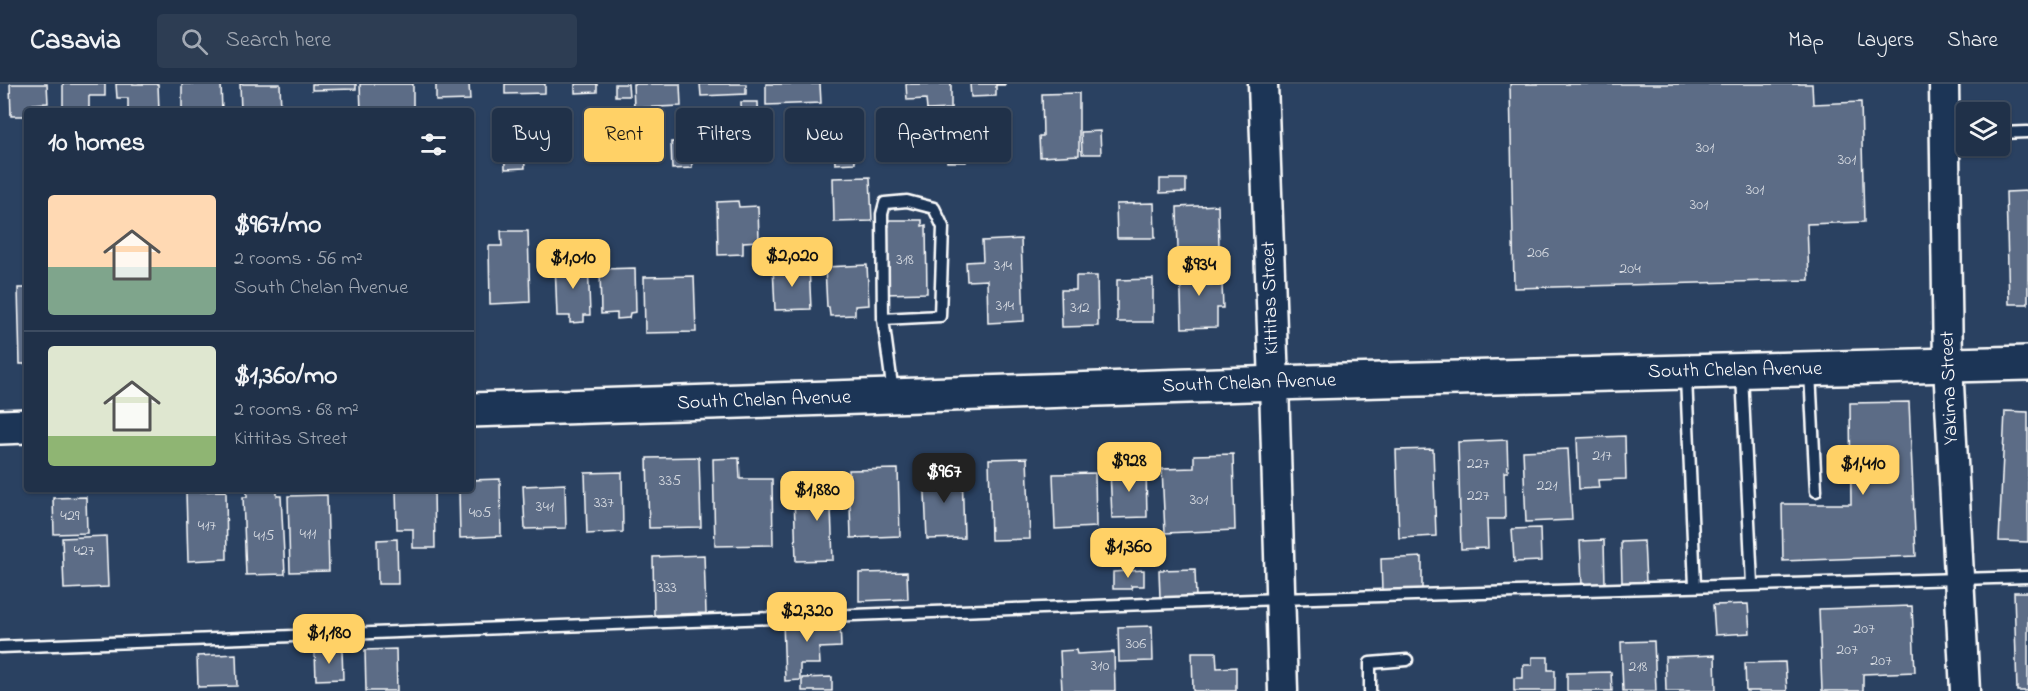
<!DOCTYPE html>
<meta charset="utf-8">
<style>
body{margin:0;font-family:"Indie Flower",sans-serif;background:#2d3d53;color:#f1f3f6;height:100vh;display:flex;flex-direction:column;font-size:22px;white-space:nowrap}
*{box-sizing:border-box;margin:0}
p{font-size:20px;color:#a2a9b4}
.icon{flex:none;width:33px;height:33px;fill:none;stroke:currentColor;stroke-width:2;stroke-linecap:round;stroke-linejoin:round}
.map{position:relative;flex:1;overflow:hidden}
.drawer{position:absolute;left:24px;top:24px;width:450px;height:384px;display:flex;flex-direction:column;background:#203149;border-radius:6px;box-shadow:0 2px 4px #0004,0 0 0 2px #3d4c61}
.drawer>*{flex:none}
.guide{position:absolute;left:492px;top:24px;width:570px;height:54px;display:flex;gap:12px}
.controls{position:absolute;left:1956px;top:18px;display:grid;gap:12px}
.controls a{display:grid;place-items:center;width:54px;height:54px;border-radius:6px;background:#203149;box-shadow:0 2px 4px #0004,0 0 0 2px #3d4c61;font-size:30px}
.price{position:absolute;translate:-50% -51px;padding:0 14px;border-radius:12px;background:#ffd166;color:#111;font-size:20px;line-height:39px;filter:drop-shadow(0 2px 3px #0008)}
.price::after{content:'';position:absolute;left:50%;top:36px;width:18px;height:14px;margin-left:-9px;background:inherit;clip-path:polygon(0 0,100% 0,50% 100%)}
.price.active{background:#222;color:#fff}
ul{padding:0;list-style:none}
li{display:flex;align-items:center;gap:18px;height:150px;padding:0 24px}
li+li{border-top:2px solid #3d4c61}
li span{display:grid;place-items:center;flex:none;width:168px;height:120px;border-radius:6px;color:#555}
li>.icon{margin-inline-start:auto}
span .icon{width:72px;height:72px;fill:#fffc;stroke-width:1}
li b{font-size:26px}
h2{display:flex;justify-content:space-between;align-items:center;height:72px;padding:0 24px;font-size:26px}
.pill{padding:0 21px;border-radius:6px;background:#203149;box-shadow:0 2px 4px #0004,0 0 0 2px #3d4c61;font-size:21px;line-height:54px}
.pill.active{background:#ffd166;color:#111}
header{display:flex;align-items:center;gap:36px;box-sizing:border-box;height:84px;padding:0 30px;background:#203149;border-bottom:2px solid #3d4c61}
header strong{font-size:28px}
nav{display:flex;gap:33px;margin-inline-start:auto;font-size:21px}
.search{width:420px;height:54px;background:#2d3d53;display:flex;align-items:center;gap:15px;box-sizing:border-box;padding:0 21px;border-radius:6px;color:#a2a9b4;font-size:22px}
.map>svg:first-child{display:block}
.building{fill:#5b6c86;stroke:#fff;stroke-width:1.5}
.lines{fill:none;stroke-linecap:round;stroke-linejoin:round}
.service-casing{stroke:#fff;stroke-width:15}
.tertiary-casing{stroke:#fff;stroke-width:33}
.primary-casing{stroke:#fff;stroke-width:38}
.service{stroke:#1d3557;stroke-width:10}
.tertiary{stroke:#1d3557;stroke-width:28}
.primary{stroke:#1d3557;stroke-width:33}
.labels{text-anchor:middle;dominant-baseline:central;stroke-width:4.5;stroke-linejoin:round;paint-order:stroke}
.number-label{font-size:16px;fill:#d6dae1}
.street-label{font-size:20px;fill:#fff;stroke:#1d3557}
</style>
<header>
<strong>Casavia</strong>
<div class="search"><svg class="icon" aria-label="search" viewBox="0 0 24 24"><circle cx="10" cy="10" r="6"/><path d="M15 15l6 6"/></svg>Search here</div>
<nav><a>Map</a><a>Layers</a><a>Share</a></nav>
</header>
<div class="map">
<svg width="2028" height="607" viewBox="0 0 2028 607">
<rect width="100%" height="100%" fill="#2a4161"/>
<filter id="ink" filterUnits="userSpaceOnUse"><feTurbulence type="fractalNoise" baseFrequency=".0167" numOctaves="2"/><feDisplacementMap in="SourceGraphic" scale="12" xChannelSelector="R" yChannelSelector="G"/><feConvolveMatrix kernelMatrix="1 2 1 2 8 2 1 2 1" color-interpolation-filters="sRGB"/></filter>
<g filter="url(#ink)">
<g class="building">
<polygon points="10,0 47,0 48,19 33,20 33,27 27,27 27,32 11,32"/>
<polygon points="63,0 105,0 105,12 89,12 89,24 63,25"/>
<polygon points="116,0 158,0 159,27 128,27 128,14 117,14"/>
<polygon points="182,0 221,0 222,27 182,27"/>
<polygon points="240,0 280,0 281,27 241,27"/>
<polygon points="312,0 356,0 356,5 312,6"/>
<polygon points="360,0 413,0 413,27 361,27"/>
<polygon points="436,0 469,0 470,16 436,17"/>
<polygon points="505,0 545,0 545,9 505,10"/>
<polygon points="575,0 597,0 597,8 575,9"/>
<polygon points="615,0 628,0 629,12 615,12"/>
<polygon points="633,0 680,0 681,22 634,24"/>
<polygon points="700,0 746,0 746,10 701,12"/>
<polygon points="766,0 820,0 821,19 766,21"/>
<polygon points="906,0 951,0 951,25 927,26 926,15 907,16"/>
<polygon points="970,0 1005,0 1005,1 996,1 996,12 971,13"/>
<polygon points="1510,0 1812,0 1813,20 1861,18 1864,138 1807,140 1809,196 1514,204"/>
<polygon points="1079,9 1079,71 1040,73 1039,52 1043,52 1042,10"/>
<polygon points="741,18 758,18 759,52 742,53"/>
<polygon points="963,31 991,31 992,61 966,62 966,78 947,78 946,46 964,46"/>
<polygon points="564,36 565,71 547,72 546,64 524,65 525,84 505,85 504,38"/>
<polygon points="833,36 853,36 855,79 835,80"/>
<polygon points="1100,47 1101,70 1082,70 1081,48"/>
<polygon points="671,58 691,58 692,84 672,85"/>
<polygon points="870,93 872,137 834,138 833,94"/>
<polygon points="1160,95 1186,95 1186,108 1160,109"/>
<polygon points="2028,107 2028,220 2009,220 2006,108"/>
<polygon points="738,117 739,123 758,122 759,157 743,158 743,170 718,171 717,118"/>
<polygon points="1154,119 1155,154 1117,154 1116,120"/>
<polygon points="1218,121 1219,165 1178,167 1177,123"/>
<polygon points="888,136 922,136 922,142 926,141 927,209 884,210 883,142 889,142"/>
<polygon points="501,147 528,147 530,218 490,220 489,162 502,162"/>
<polygon points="1021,155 1024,237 988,239 987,196 967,197 966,178 983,177 982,157"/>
<polygon points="588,176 590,231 584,231 584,238 570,239 570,232 557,232 555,178"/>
<polygon points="1180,177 1204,177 1205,201 1222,200 1223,224 1217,224 1217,243 1182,244"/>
<polygon points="809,181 811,225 775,226 773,182"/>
<polygon points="867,181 869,221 855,222 855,231 830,232 829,223 827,223 825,183"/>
<polygon points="635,184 636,228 630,229 629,234 617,235 617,229 601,230 600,185"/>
<polygon points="694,192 696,248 645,249 644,193"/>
<polygon points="1076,192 1097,192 1098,242 1062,243 1061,206 1076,206"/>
<polygon points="1153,195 1153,238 1117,238 1117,196"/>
<polygon points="18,204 27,204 27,280 20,280"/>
<polygon points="1909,318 1916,472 1783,477 1782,420 1851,420 1850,319"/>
<polygon points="2005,327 2028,328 2028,458 1999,457"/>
<polygon points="1625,352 1626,395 1598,396 1599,404 1579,405 1577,354"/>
<polygon points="1507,356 1508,388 1504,388 1505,435 1487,435 1488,464 1461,465 1458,358"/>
<polygon points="1433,365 1436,452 1399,454 1396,366"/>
<polygon points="1568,365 1572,436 1526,438 1523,367"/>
<polygon points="1233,370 1235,446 1165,449 1162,385 1194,384 1194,371"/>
<polygon points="699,373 701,443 649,444 647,374"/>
<polygon points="739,374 740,395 772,395 773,461 715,462 713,375"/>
<polygon points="1027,374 1030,455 991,456 989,375"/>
<polygon points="962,384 964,454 927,455 924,386"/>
<polygon points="1146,384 1147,433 1112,434 1110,385"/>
<polygon points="898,385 900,452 851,454 849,386"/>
<polygon points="622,388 623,448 587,450 585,389"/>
<polygon points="1095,389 1096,443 1055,445 1053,390"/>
<polygon points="841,392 842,424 831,424 833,476 796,477 794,410 825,409 825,393"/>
<polygon points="500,395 501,452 460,454 459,405 471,405 471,396"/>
<polygon points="565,400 566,444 525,445 523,402"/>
<polygon points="277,405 277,412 281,412 285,490 246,491 243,413 247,413 247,406"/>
<polygon points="396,405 434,405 435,464 413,464 413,445 397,445"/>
<polygon points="226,407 227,475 188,477 186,408"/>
<polygon points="327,411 329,487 290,488 288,412"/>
<polygon points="86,413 87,449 54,450 53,414"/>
<polygon points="1540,444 1541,477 1514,478 1512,445"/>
<polygon points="106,452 108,503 64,505 62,454"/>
<polygon points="397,455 398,500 378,500 377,456"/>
<polygon points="1604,456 1605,501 1582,502 1580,457"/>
<polygon points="1644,457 1646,498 1622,499 1621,458"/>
<polygon points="704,471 706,529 654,531 653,473"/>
<polygon points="1422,473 1422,506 1382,508 1381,475"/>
<polygon points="1195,485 1196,513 1160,514 1159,486"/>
<polygon points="1144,486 1144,502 1131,502 1132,505 1113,505 1113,488"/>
<polygon points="907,488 908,515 859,517 859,489"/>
<polygon points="2014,508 2028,508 2028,607 2017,607"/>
<polygon points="1748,520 1750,549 1715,551 1713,521"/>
<polygon points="1912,522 1915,588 1863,590 1863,607 1822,607 1819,525"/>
<polygon points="840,536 841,563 819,564 820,580 800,580 800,596 785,597 783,537"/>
<polygon points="1152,542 1153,577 1119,578 1118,543"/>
<polygon points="1654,557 1656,607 1623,607 1621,558"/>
<polygon points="396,565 397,607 366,607 365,566"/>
<polygon points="342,566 343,595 316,596 315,567"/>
<polygon points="1076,566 1077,570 1114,568 1115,607 1062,607 1060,567"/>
<polygon points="1192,568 1216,568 1217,584 1236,583 1236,607 1193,607"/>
<polygon points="236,570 237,602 198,603 197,572"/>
<polygon points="1715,571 1716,607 1666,607 1665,573"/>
<polygon points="1532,573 1548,573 1548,586 1555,586 1555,607 1514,607 1514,594 1523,594 1523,581 1532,581"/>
<polygon points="1785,578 1787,607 1746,607 1745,579"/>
<polygon points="1611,588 1612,607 1567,607 1567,589"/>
<polygon points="832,593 832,607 802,607 802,594"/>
</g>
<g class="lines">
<g class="service-casing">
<g id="service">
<polyline points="2000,49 2028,48"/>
<polyline points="1946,50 1966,49"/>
<polyline points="883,235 882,130 885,119 907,117 934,124 943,143 940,232 883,235 893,309"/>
<polyline points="1810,288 1816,407"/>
<polyline points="1742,290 1752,500"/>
<polyline points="1686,293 1695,502"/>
<polyline points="0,563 1280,515 2028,493"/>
<polyline points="1370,607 1370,579 1407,576"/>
</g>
</g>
<g class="tertiary-casing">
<g id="tertiary">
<polyline points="1263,0 1274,299 1283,607"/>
<polyline points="1944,0 1948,281 1965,607"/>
</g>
</g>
<g class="primary-casing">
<g id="primary">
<polyline points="471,326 1308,298 2028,279"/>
<polyline points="0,343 27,342"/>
</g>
</g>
<use href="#service" class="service"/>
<use href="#tertiary" class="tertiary"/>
<use href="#primary" class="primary"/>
</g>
</g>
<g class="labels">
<g class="number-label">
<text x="1705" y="64">301</text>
<text x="1847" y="76">301</text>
<text x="1755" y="106">301</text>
<text x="1699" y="121">301</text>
<text x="1538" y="169">206</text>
<text x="905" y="176">318</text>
<text x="1003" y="182">314</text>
<text x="1630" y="185">204</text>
<text x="1005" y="222">314</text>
<text x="1080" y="224">312</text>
<text x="1602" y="372">217</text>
<text x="1478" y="380">227</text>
<text x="670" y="397">335</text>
<text x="1547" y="402">221</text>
<text x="1478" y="412">227</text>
<text x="1199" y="416">301</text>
<text x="604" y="419">337</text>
<text x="545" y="423">341</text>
<text x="480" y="429">405</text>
<text x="70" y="432">429</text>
<text x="207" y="442">417</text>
<text x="308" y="450">411</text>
<text x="264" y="452">415</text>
<text x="84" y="467">427</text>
<text x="667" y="504">333</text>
<text x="1864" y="545">207</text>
<text x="1136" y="560">306</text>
<text x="1847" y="566">207</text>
<text x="1881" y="577">207</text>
<text x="1100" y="582">310</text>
<text x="1638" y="583">218</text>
</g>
<g class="street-label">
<text transform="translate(1271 214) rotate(-92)">Kittitas Street</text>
<text transform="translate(1735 287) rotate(-1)">South Chelan Avenue</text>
<text transform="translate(1249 300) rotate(-2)">South Chelan Avenue</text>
<text transform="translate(1950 304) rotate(-92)">Yakima Street</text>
<text transform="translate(764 317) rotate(-2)">South Chelan Avenue</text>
</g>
</g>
</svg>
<div class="controls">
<a><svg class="icon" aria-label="layers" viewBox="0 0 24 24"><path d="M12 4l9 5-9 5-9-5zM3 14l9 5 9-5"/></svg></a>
</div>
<b class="price" style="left:792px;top:204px">$2,020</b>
<b class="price" style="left:573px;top:206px">$1,010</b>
<b class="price" style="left:1199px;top:213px">$934</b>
<b class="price" style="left:1129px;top:409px">$928</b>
<b class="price" style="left:1863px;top:412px">$1,410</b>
<b class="price active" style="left:944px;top:420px">$967</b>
<b class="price" style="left:817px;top:438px">$1,880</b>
<b class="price" style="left:1128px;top:495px">$1,360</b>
<b class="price" style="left:807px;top:559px">$2,320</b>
<b class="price" style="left:329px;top:581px">$1,180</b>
<div class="guide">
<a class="pill">Buy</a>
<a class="pill active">Rent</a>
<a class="pill">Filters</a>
<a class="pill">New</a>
<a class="pill">Apartment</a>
</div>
<section class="drawer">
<h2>10 homes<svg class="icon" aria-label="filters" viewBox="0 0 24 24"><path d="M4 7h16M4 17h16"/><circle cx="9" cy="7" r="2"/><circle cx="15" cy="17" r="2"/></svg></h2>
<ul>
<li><span style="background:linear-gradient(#ffd9b3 60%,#7fa58c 0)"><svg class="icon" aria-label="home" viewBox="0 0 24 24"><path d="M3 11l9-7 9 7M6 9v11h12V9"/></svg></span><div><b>$967/mo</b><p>2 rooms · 56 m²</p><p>South Chelan Avenue</p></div></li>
<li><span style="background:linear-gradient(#dfe7d0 75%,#8fb573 0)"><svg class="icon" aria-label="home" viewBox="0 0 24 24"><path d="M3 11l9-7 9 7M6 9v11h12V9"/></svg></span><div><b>$1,360/mo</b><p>2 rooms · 68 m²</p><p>Kittitas Street</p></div></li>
</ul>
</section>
</div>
